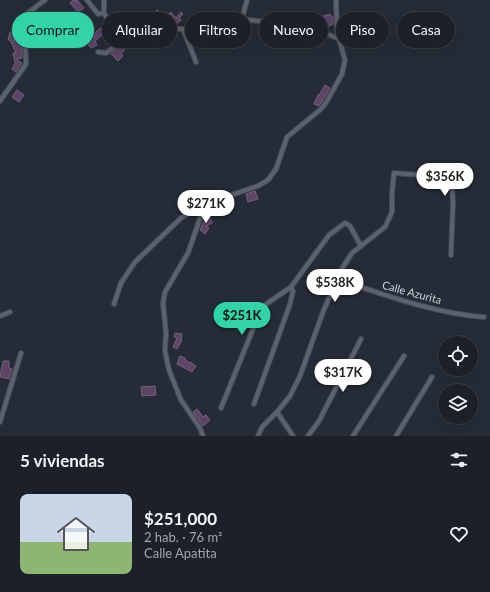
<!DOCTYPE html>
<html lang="es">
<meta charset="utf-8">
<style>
body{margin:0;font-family:Lato,sans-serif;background:#252931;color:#f1f3f6;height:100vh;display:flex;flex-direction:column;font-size:15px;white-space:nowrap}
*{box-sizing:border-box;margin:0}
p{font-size:13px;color:#a0a3a8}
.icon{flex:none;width:22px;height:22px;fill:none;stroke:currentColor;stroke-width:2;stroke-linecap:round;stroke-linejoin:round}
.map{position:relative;height:436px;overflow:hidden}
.drawer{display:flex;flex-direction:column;background:#1c2129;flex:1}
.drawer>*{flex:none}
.hud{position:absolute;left:12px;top:12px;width:466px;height:36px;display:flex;gap:8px}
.tools{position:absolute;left:438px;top:336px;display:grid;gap:8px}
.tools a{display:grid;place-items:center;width:40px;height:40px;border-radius:50%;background:#1c2129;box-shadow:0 4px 16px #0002,0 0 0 1px #3a3e46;font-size:20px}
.price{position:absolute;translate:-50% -34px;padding:0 9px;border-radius:14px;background:#fff;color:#222;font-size:13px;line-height:26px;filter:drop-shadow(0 1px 2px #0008)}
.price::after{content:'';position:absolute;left:50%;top:24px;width:12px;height:9px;margin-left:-6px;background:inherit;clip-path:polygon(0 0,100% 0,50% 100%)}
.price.on{background:#31d4a9;color:#111}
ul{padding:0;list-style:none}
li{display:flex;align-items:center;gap:12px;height:100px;padding:0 20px}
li+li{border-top:1px solid #3a3e46}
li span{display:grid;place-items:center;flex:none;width:112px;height:80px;border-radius:8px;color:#555}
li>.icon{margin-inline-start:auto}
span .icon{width:48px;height:48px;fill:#fffc;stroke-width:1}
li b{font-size:17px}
h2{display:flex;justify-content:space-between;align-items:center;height:48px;padding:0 20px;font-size:17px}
.tag{padding:0 14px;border-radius:18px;background:#1c2129;box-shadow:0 4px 16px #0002,0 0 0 1px #3a3e46;font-size:14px;line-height:36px}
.tag.on{background:#31d4a9;color:#111}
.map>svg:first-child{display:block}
.building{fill:#5f4369;stroke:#6f6673}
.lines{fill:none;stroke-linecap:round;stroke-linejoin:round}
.minor-casing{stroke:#444952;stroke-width:6}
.minor{stroke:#5b626e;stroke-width:4}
.labels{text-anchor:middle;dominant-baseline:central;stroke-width:3;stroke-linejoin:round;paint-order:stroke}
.street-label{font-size:11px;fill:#ced2d9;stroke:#252c37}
</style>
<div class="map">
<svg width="490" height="436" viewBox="0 0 490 436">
<rect width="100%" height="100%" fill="#252c37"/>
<g class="building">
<polygon points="73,0 78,1 84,8 78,12 70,3"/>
<polygon points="157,10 165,16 171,12 176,18 181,12 183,14 179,18 181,20 174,26 164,25 158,21 154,26 147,21 154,12 155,13"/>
<polygon points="128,14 129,17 139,14 141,23 129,25 123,24 121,16"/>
<polygon points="330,14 333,18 333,24 324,28 322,23 315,26 312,20"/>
<polygon points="100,28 105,32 95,41 97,45 91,48 86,42 95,36 93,35"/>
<polygon points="238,29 244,40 238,45 233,36 236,34 234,32"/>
<polygon points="10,32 15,33 13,43 19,40 22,46 22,58 16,59 22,63 16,72 12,69 15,63 13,53 16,53 10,40 8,40"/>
<polygon points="129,37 132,39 131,42 121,54 123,56 118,61 111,54"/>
<polygon points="325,85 330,88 326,95 319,106 314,104 318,95 319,95"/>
<polygon points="17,90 24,95 19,102 12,97"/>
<polygon points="255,191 258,199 248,202 246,194"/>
<polygon points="209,215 212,223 206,226 209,228 205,234 200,230 205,219 204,217"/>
<polygon points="175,333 182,334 181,342 177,349 173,347 177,338 174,337"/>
<polygon points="180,356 185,358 185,359 189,363 190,362 196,366 192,372 177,364"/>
<polygon points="3,361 9,361 9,368 12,369 9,379 0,377"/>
<polygon points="155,386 156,395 142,396 141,387"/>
<polygon points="197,409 203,417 206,415 210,420 203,426 193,412"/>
</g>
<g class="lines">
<g class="minor-casing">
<g id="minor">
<polyline points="87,0 98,14 104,13"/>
<polyline points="104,0 104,13 108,21 114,25 129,29 183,29 214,32 226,29 242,19 306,27 320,31 339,39"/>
<polyline points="242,19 247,0"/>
<polyline points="183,29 196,62"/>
<polyline points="98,52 106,53 113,48 129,29"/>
<polyline points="0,101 26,64 25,41 16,28 25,15 45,0"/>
<path d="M337,279C382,294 436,314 484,317"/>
<polyline points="114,304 121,283 135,262 181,218 205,204"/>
<polyline points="0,316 10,312"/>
<polyline points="254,404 290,304 293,291 291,287"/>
<polyline points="221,408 262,307 291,287 329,235 345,223 350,226 361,246"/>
<polyline points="277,412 293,436"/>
<polyline points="0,422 21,353"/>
<polyline points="203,436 200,428 181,400 169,370 165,351 166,333 163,303 165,292 188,253 205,204 258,186 268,180 276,169 287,137 321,109 327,101 342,74 345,60 337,32 336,0"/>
<polyline points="258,436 262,427 277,412 290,396 300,376 323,312 341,270 352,253 385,227 392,212 392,193 394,173 433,176 443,179 452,189 453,202 451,255"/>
<polyline points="308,436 319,421 361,339"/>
<polyline points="353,436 404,356"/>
<polyline points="396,436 432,377"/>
</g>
</g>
<use href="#minor" class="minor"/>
</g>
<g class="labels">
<g class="street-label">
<text transform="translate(412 292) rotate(15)">Calle Azurita</text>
</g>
</g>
</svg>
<div class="tools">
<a><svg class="icon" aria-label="locate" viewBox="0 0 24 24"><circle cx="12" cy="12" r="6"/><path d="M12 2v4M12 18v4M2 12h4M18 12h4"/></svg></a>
<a><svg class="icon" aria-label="layers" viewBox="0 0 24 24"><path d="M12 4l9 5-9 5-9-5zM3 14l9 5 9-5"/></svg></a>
</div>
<b class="price" style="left:445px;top:197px">$356K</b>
<b class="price" style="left:206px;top:224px">$271K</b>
<b class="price" style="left:335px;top:303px">$538K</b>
<b class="price on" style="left:242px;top:336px">$251K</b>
<b class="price" style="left:343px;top:393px">$317K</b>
<div class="hud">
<a class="tag on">Comprar</a>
<a class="tag">Alquilar</a>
<a class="tag">Filtros</a>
<a class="tag">Nuevo</a>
<a class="tag">Piso</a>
<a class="tag">Casa</a>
</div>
</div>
<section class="drawer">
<h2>5 viviendas<svg class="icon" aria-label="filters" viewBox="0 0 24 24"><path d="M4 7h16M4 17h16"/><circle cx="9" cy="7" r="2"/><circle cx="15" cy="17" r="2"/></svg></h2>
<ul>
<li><span style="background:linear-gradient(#c9d6e8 60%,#8fb573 0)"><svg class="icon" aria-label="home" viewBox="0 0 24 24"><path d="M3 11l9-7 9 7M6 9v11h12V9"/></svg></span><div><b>$251,000</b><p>2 hab. · 76 m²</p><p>Calle Apatita</p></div><svg class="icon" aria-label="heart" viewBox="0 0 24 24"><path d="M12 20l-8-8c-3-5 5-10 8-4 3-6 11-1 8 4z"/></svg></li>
</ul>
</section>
